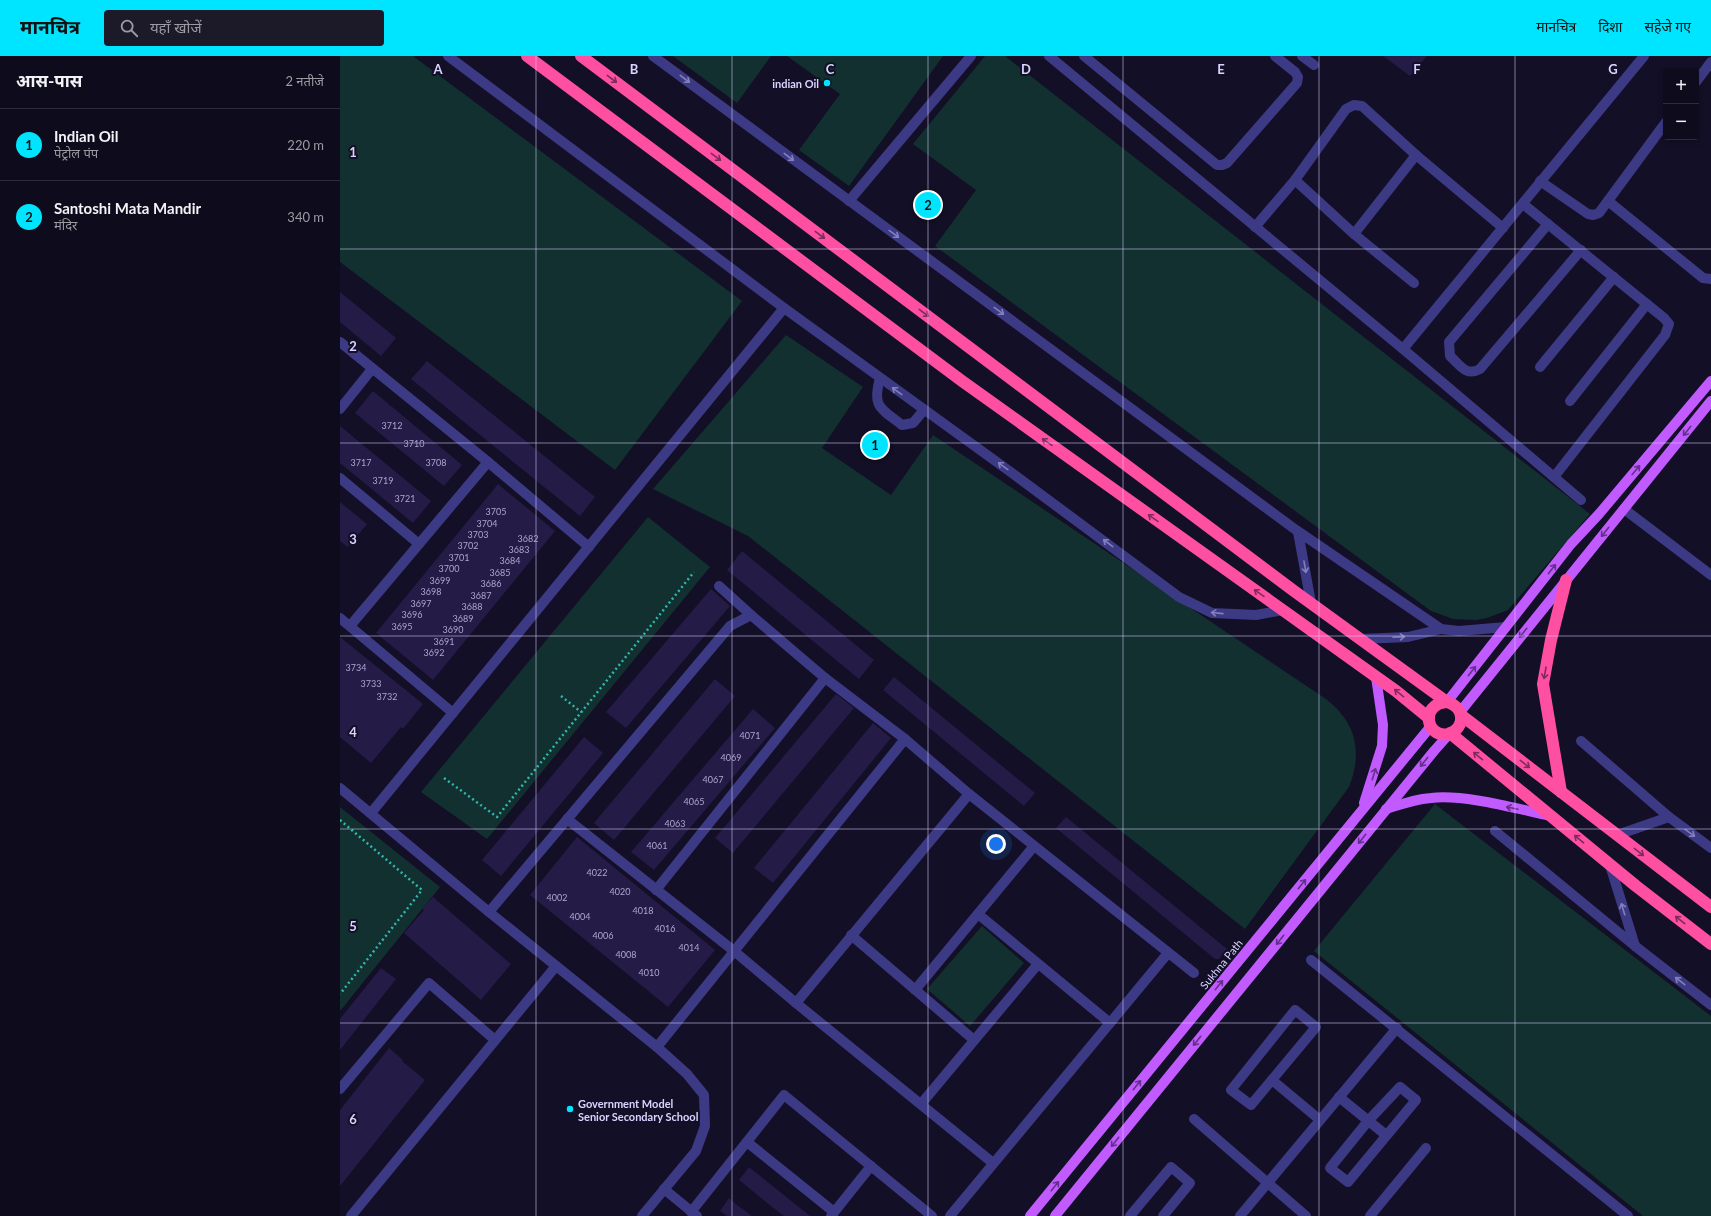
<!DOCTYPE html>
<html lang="hi">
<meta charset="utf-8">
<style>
body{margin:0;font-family:Lato,"Noto Sans Devanagari",sans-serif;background:#1c1929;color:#f1f3f6}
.controls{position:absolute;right:12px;top:12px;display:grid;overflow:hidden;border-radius:4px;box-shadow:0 2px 6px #0003}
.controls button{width:36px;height:36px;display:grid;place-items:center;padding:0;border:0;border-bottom:1px solid #2e2b3b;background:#0e0b1c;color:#f1f3f6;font:20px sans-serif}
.you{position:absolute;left:656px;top:788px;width:14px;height:14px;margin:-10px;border:3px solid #fff;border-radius:50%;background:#1a73e8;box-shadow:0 0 0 6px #1a73e833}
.badge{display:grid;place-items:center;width:26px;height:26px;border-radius:50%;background:#00e5ff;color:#111;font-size:13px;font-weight:700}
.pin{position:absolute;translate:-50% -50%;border:2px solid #fff;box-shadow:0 1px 4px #0006}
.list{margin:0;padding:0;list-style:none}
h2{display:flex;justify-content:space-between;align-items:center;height:52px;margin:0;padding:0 16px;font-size:17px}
h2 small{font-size:13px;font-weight:400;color:#9b9ba3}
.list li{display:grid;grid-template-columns:26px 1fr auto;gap:12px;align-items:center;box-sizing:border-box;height:72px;padding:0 16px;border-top:1px solid #2e2b3b}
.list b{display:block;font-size:15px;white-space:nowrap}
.list p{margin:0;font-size:13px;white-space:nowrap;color:#9b9ba3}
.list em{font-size:13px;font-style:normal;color:#9b9ba3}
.icon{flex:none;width:22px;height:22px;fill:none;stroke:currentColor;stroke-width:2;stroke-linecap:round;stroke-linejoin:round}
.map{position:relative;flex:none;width:1371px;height:1160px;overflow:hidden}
header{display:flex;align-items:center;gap:24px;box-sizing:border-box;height:56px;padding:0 20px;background:#00e5ff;color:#111}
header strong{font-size:19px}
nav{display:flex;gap:22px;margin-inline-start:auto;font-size:14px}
.search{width:280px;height:36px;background:#1c1929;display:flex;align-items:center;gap:10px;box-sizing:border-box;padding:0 14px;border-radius:4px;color:#9b9ba3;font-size:15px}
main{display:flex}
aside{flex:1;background:#0e0b1c}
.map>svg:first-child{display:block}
.green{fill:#12302f}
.building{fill:#241b47}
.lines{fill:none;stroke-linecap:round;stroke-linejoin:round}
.path{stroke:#2fb8b0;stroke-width:2.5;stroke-dasharray:2 3;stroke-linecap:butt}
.minor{stroke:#3d3a85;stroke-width:10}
.major{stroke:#c25bff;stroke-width:10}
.highway{stroke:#ff4fa3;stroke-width:12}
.oneway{stroke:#7d2c5e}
.oneway2{stroke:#837fbc}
.oneway3{stroke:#623188}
.grid{fill:none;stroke:#d9d4ff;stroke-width:1;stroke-opacity:0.55}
.poi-dot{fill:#00e5ff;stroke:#130f26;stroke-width:1.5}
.labels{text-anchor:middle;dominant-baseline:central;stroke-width:4;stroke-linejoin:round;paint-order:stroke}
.number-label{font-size:9px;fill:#aca6d1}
.poi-label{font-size:11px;font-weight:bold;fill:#d9d4ff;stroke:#130f26;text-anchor:end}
.street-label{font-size:11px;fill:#d9d4ff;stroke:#130f26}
.grid-label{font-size:13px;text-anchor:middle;font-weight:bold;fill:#d9d4ff;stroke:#130f26;stroke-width:4;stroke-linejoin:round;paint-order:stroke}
</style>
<header>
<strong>मानचित्र</strong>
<div class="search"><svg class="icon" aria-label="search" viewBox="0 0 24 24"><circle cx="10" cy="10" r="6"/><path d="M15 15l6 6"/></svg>यहाँ खोजें</div>
<nav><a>मानचित्र</a><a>दिशा</a><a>सहेजे गए</a></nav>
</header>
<main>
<aside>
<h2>आस-पास<small>2 नतीजे</small></h2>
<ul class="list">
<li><span class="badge">1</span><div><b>Indian Oil</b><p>पेट्रोल पंप</p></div><em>220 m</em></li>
<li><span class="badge">2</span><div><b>Santoshi Mata Mandir</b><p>मंदिर</p></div><em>340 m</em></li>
</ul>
</aside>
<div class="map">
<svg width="1371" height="1160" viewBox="0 0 1371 1160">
<rect width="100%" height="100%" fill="#130f26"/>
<!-- green -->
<g class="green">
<polygon points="0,0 73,0 402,245 275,414 0,206"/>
<polygon points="333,0 431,0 397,47"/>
<polygon points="447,0 603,0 509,130 459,94 500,38"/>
<polygon points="645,0 665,0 1250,458 1168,554 1147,562 1136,564 1113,563 1091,555 595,190 636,134 573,88"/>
<path d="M446 279 523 331 482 392 551 439 593 379 986 643C1016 666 1023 696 1009 731L905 873 408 480 313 433Z"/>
<polygon points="308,461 370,511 147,783 81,736"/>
<polygon points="1095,748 1371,960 1371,1160 1303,1160 974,895"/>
<polygon points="0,751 100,831 0,955"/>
<polygon points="642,870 684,907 630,970 587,933"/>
</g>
<!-- building -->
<g class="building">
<polygon points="1043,0 1087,0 1070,20"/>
<polygon points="0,236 56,282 41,300 0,266"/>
<polygon points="87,305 255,441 240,460 71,323"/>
<polygon points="33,335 122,409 104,430 15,357"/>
<polygon points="0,370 91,445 73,467 0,407"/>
<polygon points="158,428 215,475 93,624 36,577"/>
<polygon points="0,446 27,468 8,491 0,485"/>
<polygon points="402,495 534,604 519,623 387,514"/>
<polygon points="371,533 390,550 286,672 266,656"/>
<polygon points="0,581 83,648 63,673 61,671 31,707 0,681"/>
<polygon points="554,621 695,737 684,750 543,634"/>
<polygon points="375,623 395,640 274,784 254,767"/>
<polygon points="496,638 514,652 393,797 375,782"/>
<polygon points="413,653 435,672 314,814 291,796"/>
<polygon points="533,667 551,682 433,827 414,812"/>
<polygon points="244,681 263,697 161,820 142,804"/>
<polygon points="726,761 887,893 879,903 875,903 716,772"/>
<polygon points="237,781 375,894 328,951 190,839"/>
<polygon points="93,841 171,908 141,944 64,877 84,854 82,852"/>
<polygon points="41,912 56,923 0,994 0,963"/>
<polygon points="49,992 63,1004 62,1005 85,1024 0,1130 0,1054"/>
<polygon points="409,1111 434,1131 470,1160 444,1160 432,1151 399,1124"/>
<polygon points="389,1142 397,1149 412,1160 387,1160 380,1155"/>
</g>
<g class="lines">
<!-- path -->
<g class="path">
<polyline points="221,640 241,656"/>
<polyline points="104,722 157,761 354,516"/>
<polyline points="0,764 82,834 0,938"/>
</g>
<!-- minor -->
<g class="minor">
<polyline points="108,0 444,252 672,417 839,541 872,557 916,559 943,554"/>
<polyline points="313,0 956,474 1101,573 1119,575 1166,571"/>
<polyline points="709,0 1063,293 1241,444"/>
<polyline points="744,0 877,109 882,109 887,107 957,27 958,21 955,16 935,0"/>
<polyline points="962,0 974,9"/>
<polyline points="1356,26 1371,6"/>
<polyline points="955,124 1014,178 1076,99"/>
<polyline points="1200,125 1248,158 1253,159 1259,157 1326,66"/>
<polyline points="509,145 631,0"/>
<polyline points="1268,145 1363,222 1371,223"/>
<polyline points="1183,148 1324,262 1329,268 1325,279 1214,421"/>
<path d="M1208 168 1109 286 1110 300C1120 309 1126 321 1140 313L1241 194"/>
<polyline points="915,171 955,124 1006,53 1014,49 1022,50 1076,99 1163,172"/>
<polyline points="1014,178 1074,227"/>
<polyline points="0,286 148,406 249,491"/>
<polyline points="1063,293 1304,0"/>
<polyline points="1200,311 1274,221"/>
<path d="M540 322C532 351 540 352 562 369L573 367 584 354"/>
<polyline points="1230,345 1307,248"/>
<polyline points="0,353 32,313"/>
<polyline points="0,422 79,488"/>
<polyline points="1284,453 1371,519"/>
<polyline points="958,476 971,547"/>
<polyline points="379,530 411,559"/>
<polyline points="0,562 113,657"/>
<polyline points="10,570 148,406"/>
<polyline points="1020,583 1068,581 1101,573"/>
<polyline points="1241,685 1329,761 1371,792"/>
<polyline points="0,732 149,856 317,991 347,1018 364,1039 365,1070 356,1095 302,1160"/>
<polyline points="31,757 444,252"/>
<polyline points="227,763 394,895 456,947 653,1107"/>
<polyline points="1155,775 1295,890 1371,949"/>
<polyline points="1277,779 1329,761"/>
<polyline points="1270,809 1295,890"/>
<polyline points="316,834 485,622"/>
<polyline points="149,856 390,570 411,559 485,622 565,683 629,738 854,917"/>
<polyline points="638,858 770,967"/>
<polyline points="511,879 634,984"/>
<polyline points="971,904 1288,1160"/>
<polyline points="575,934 694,790"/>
<polyline points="456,947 629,738"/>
<polygon points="955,954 976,971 911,1049 891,1034"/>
<polyline points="317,991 565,683"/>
<polyline points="932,1024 980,1064"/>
<polygon points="1060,1031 1076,1044 1008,1126 990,1112 1028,1065"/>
<polyline points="0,1033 89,927 155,984"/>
<polyline points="999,1041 1046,1079"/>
<polyline points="581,1048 698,908"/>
<polyline points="854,1063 966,1160"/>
<polyline points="407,1086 494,1156"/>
<polyline points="324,1133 357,1160"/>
<polyline points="351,1156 444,1039 592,1160"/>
<polyline points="11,1160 216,910"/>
<polyline points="491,1160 531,1110"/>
<polyline points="610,1160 828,897"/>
<polyline points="790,1160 831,1111 850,1127 823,1160"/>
<polyline points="900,1160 1057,972"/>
<polyline points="1030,1160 1086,1092"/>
</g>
<!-- major -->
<g class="major">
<polyline points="1107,646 1231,488 1259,458 1371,325"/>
<polyline points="1120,656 1371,345"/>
<polyline points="1024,747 1042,690 1043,669 1036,621"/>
<path d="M1046 753C1061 748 1076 743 1091 742 1125 738 1177 753 1211 760"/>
<polyline points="690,1160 1091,670"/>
<polyline points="715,1160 1094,695 1110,677"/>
</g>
<!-- highway -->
<g class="highway">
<polyline points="187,0 622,325 1056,635 1089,662"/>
<path d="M241 0 954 535 1107 646C1117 649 1124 657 1120 668 1118 673 1114 676 1109 678 1086 683 1079 648 1107 646"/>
<polyline points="1121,659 1371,851"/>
<polyline points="1110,677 1296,830 1371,888"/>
<polyline points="1221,736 1203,628 1211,584 1226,524"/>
</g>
</g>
<!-- one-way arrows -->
<defs><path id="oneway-shaft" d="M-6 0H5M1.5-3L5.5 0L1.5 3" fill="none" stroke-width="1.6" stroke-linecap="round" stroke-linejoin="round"/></defs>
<g class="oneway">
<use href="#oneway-shaft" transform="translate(272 23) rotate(37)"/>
<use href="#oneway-shaft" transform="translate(376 101) rotate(37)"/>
<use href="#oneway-shaft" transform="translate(480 179) rotate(37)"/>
<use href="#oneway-shaft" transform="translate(584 257) rotate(37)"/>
<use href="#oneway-shaft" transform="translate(707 386) rotate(-145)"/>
<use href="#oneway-shaft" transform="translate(813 462) rotate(-145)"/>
<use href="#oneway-shaft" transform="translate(919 537) rotate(-145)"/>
<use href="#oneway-shaft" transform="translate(1205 617) rotate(100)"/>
<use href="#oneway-shaft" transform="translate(1059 637) rotate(-141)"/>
<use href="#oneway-shaft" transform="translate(1138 700) rotate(-141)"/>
<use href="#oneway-shaft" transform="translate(1185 708) rotate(38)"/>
<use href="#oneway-shaft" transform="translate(1239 783) rotate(-140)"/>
<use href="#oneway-shaft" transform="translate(1299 796) rotate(38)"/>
<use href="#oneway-shaft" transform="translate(1340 864) rotate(-142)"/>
</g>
<g class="oneway2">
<use href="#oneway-shaft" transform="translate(345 23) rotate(37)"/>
<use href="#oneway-shaft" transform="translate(449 101) rotate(37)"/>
<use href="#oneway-shaft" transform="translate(554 178) rotate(36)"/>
<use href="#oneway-shaft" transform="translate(659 255) rotate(36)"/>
<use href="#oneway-shaft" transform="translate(557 335) rotate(-144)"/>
<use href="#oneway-shaft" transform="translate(663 410) rotate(-144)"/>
<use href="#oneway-shaft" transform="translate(768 487) rotate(-143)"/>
<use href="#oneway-shaft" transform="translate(965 511) rotate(80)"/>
<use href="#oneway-shaft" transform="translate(877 557) rotate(-174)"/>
<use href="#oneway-shaft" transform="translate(1059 581) rotate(-3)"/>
<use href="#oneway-shaft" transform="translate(1350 777) rotate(36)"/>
<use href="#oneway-shaft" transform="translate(1283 853) rotate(-107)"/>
<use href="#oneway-shaft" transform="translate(1340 925) rotate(-142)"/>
</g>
<g class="oneway3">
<use href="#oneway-shaft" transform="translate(1347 375) rotate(129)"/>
<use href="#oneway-shaft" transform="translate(1296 414) rotate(-50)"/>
<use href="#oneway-shaft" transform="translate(1265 476) rotate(129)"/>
<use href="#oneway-shaft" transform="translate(1212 513) rotate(-52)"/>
<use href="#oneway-shaft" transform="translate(1183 577) rotate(129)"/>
<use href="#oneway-shaft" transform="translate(1132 615) rotate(-52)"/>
<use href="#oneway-shaft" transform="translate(1084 706) rotate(129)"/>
<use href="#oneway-shaft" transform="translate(1034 718) rotate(-73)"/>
<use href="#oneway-shaft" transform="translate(1172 752) rotate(-168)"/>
<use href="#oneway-shaft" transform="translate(1022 783) rotate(129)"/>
<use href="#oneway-shaft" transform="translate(962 828) rotate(-51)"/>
<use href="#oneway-shaft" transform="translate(940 884) rotate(129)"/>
<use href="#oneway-shaft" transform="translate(879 929) rotate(-51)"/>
<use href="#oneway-shaft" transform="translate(857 985) rotate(129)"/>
<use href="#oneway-shaft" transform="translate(797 1029) rotate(-51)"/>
<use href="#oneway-shaft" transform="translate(775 1086) rotate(129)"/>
<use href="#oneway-shaft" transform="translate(715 1130) rotate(-51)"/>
</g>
<!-- grid -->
<path class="grid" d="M196 0V1160M392 0V1160M588 0V1160M783 0V1160M979 0V1160M1175 0V1160M0 193H1371M0 387H1371M0 580H1371M0 773H1371M0 967H1371"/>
<!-- markers -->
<g class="poi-dot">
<circle cx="487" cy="27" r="4"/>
<circle cx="230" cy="1053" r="4"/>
</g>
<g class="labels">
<!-- number labels -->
<g class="number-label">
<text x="52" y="369">3712</text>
<text x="74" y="387">3710</text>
<text x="21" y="406">3717</text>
<text x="96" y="406">3708</text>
<text x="43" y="424">3719</text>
<text x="65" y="442">3721</text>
<text x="156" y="455">3705</text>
<text x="147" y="467">3704</text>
<text x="138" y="478">3703</text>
<text x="188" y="482">3682</text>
<text x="128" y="489">3702</text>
<text x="179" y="493">3683</text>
<text x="119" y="501">3701</text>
<text x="170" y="504">3684</text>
<text x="109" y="512">3700</text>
<text x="160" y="516">3685</text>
<text x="100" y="524">3699</text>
<text x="151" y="527">3686</text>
<text x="91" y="535">3698</text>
<text x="141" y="539">3687</text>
<text x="81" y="547">3697</text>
<text x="132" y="550">3688</text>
<text x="72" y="558">3696</text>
<text x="123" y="562">3689</text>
<text x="62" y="570">3695</text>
<text x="113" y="573">3690</text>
<text x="104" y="585">3691</text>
<text x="94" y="596">3692</text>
<text x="16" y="611">3734</text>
<text x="31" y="627">3733</text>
<text x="47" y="640">3732</text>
<text x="410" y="679">4071</text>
<text x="391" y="701">4069</text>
<text x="373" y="723">4067</text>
<text x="354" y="745">4065</text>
<text x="335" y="767">4063</text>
<text x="317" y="789">4061</text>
<text x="257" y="816">4022</text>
<text x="280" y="835">4020</text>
<text x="217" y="841">4002</text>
<text x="303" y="854">4018</text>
<text x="240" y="860">4004</text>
<text x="325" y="872">4016</text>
<text x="263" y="879">4006</text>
<text x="349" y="891">4014</text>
<text x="286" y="898">4008</text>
<text x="309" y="916">4010</text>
</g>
<!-- poi labels -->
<g class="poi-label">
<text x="479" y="27">indian Oil</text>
<text x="238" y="1047" text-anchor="start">Government Model<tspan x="238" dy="13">Senior Secondary School</tspan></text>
</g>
<!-- street labels -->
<g class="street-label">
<text transform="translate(881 908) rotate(-51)">Sukhna Path</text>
</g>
</g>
<g class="grid-label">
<text x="98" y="18">A</text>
<text x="294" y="18">B</text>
<text x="490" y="18">C</text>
<text x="686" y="18">D</text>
<text x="881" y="18">E</text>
<text x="1077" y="18">F</text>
<text x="1273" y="18">G</text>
<text x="13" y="101">1</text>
<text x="13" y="295">2</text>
<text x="13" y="488">3</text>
<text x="13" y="681">4</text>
<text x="13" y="875">5</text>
<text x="13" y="1068">6</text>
</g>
</svg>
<div class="controls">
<button>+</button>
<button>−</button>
</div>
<div class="you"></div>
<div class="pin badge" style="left:535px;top:389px">1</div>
<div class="pin badge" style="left:588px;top:149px">2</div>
</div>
</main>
